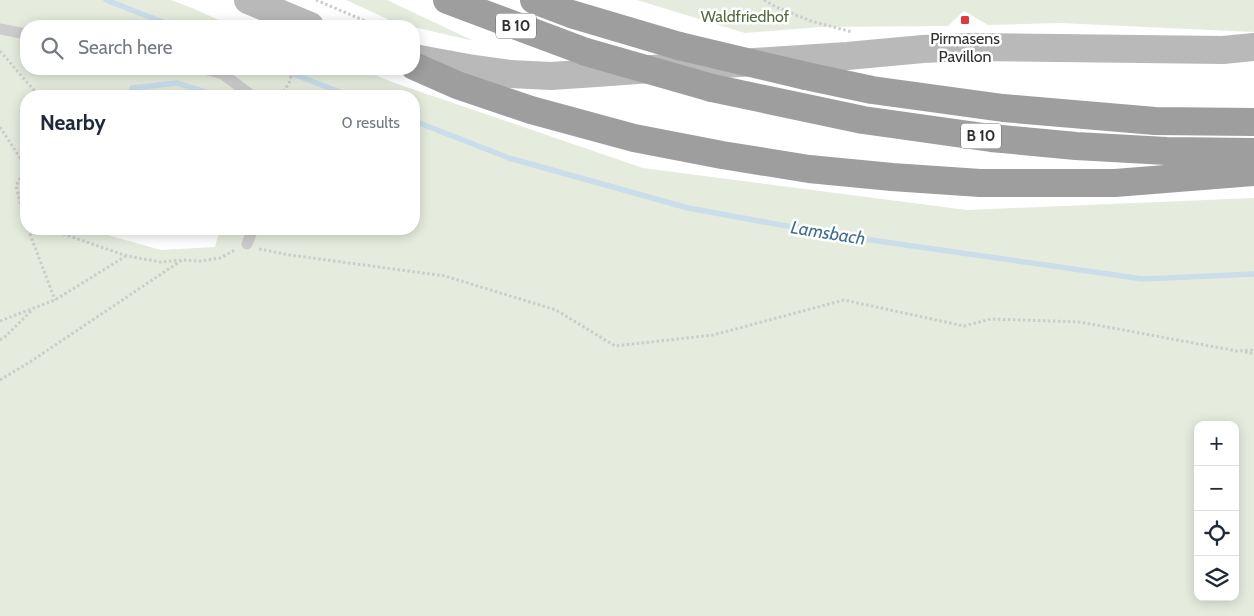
<!DOCTYPE html>
<meta charset="utf-8">
<style>
body{margin:0;font-family:Cabin,sans-serif;background:#f2f2f3;color:#1f2937}
.controls{position:absolute;right:15px;bottom:15px;display:grid;overflow:hidden;border-radius:10px;box-shadow:0 2px 12px #0003}
.controls button{width:45px;height:45px;display:grid;place-items:center;padding:0;border:0;border-bottom:1px solid #e0e1e3;background:#fff;color:#1f2937;font:25px sans-serif}
.list{margin:0;padding:0;list-style:none}
h2{display:flex;justify-content:space-between;align-items:center;height:65px;margin:0;padding:0 20px;font-size:21px}
h2 small{font-size:16px;font-weight:400;color:#747a83}
.icon{flex:none;width:28px;height:28px;fill:none;stroke:currentColor;stroke-width:2;stroke-linecap:round;stroke-linejoin:round}
.map{position:relative;flex:none;width:1254px;height:616px;overflow:hidden}
.search{position:absolute;background:#fff;box-shadow:0 2px 12px #0003;left:20px;top:20px;width:400px;height:55px;display:flex;align-items:center;gap:12px;box-sizing:border-box;padding:0 18px;border-radius:20px;color:#747a83;font-size:19px}
.panel{position:absolute;background:#fff;box-shadow:0 2px 12px #0003;left:20px;top:90px;width:400px;height:145px;border-radius:20px}
.map>svg:first-child{display:block}
.green{fill:#e5ecde;fill-rule:evenodd}
.lines{fill:none;stroke-linecap:round;stroke-linejoin:round}
.stream{stroke:#cbddeb;stroke-width:5.5}
.path{stroke:#ccc;stroke-width:3;stroke-dasharray:2.5 2.5;stroke-linecap:butt}
.service{stroke:#ccc;stroke-width:11}
.secondary{stroke:#b9b9b9;stroke-width:28}
.trunk{stroke:#9e9e9e;stroke-width:28}
.trunk-bridge{stroke:#9e9e9e;stroke-width:28}
.poi-dot{fill:#df383f;stroke:#fff;stroke-width:2}
.labels{text-anchor:middle;dominant-baseline:central;stroke-width:5;stroke-linejoin:round;paint-order:stroke}
.shield{fill:#fff;stroke:#6d6d6d;stroke-width:1}
.shield-label{font-size:15px;font-weight:bold;fill:#2f2f2f}
.park-label{font-size:16px;fill:#516a3e;stroke:#fff}
.poi-label{font-size:16px;fill:#2f2f2f;stroke:#fff}
.water-label{font-size:18px;font-style:italic;fill:#406e8f;stroke:#fff}
</style>
<div class="map">
<svg width="1254" height="616" viewBox="0 0 1254 616">
<rect width="100%" height="100%" fill="#fff"/>
<!-- green -->
<g class="green">
<path d="M0 0H171L192 8 232 26H26V69H361L392 82 643 168 967 210 1254 198V616H0ZM26 96H414V229H220L215 247 161 250 86 229H26ZM1198 425H1235V597H1198Z"/>
<polygon points="346,0 387,0 474,41 414,27 414,26 396,23"/>
<polygon points="637,0 1254,0 1254,32 1059,23 988,25 964,11 948,26 820,27 745,33"/>
</g>
<g class="lines">
<!-- stream -->
<g class="stream">
<polyline points="106,0 173,26"/>
<polyline points="280,69 350,96"/>
<polyline points="132,88 177,83 212,94 216,96"/>
<polyline points="414,121 509,158 688,208 836,235 1143,279 1254,274"/>
</g>
<!-- path -->
<g class="path">
<polyline points="316,0 377,26"/>
<polyline points="764,0 776,7 811,21 852,32"/>
<polyline points="0,51 39,96"/>
<polyline points="281,96 289,83 293,69"/>
<polyline points="0,127 26,167 16,186 24,217 26,218"/>
<polyline points="28,229 55,300"/>
<polyline points="49,229 127,256 161,262 183,260 200,261 220,258 235,250"/>
<polyline points="259,249 290,255 445,276 556,310 615,346 713,335 844,300 964,326 991,319 1080,322 1237,351 1254,350"/>
<polyline points="0,321 55,300 126,256"/>
<polyline points="0,340 6,336 31,311"/>
<polyline points="1245,352 1254,354"/>
<polyline points="0,380 30,362 182,260"/>
</g>
<!-- service -->
<g class="service">
<polyline points="0,29 26,34"/>
<polyline points="204,69 223,74 252,96"/>
<polyline points="247,244 253,229"/>
</g>
<!-- secondary -->
<g class="secondary">
<polyline points="248,0 310,26"/>
<polyline points="414,58 468,68 510,74 551,76 596,73 693,66 847,56 923,49 970,47 1223,50 1254,47"/>
</g>
<!-- trunk -->
<g class="trunk">
<polyline points="447,0 586,52"/>
<polyline points="534,0 571,14 679,46"/>
<polyline points="414,66 457,85 531,110 634,138 722,155 809,169 892,177 980,183 1115,183 1254,172"/>
<polyline points="806,76 872,90 1003,108 1155,121 1254,122"/>
<polyline points="712,88 863,120 991,138 1076,146 1166,151 1254,152"/>
</g>
<!-- trunk-bridge -->
<g class="trunk-bridge">
<polyline points="679,46 806,76"/>
<polyline points="586,52 712,88"/>
</g>
</g>
<!-- markers -->
<rect class="poi-dot" x="960" y="15" width="10" height="10" rx="2.5"/>
<g class="labels">
<!-- shield labels -->
<g class="shield">
<rect x="496" y="13.5" width="40" height="25" rx="4"/>
<rect x="961" y="123.5" width="40" height="25" rx="4"/>
</g>
<g class="shield-label">
<text x="516" y="26">B 10</text>
<text x="981" y="136">B 10</text>
</g>
<!-- park labels -->
<g class="park-label">
<text x="745" y="16">Waldfriedhof</text>
</g>
<!-- poi labels -->
<g class="poi-label">
<text x="965" y="38">Pirmasens<tspan x="965" dy="18">Pavillon</tspan></text>
</g>
<!-- water labels -->
<g class="water-label">
<text transform="translate(828 233) rotate(9)">Lamsbach</text>
</g>
</g>
</svg>
<div class="controls">
<button>+</button>
<button>−</button>
<button><svg class="icon" aria-label="locate" viewBox="0 0 24 24"><circle cx="12" cy="12" r="6"/><path d="M12 2v4M12 18v4M2 12h4M18 12h4"/></svg></button>
<button><svg class="icon" aria-label="layers" viewBox="0 0 24 24"><path d="M12 4l9 5-9 5-9-5zM3 14l9 5 9-5"/></svg></button>
</div>
<div class="search"><svg class="icon" aria-label="search" viewBox="0 0 24 24"><circle cx="10" cy="10" r="6"/><path d="M15 15l6 6"/></svg>Search here</div>
<section class="panel">
<h2>Nearby<small>0 results</small></h2>
<ul class="list">
</ul>
</section>
</div>
